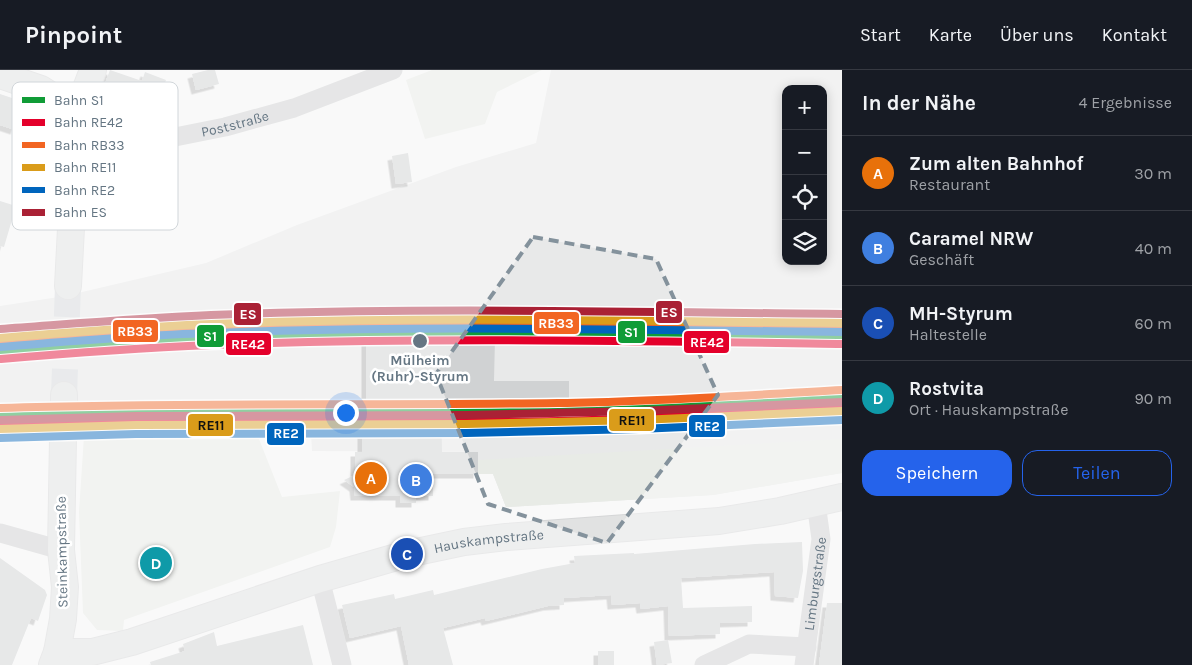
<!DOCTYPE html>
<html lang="de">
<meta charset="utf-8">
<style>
body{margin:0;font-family:Karla,sans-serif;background:#20242c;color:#f1f3f6}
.controls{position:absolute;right:15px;top:15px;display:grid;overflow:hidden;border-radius:10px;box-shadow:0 2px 12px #0003}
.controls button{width:45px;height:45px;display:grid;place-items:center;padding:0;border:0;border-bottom:1px solid #363941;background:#171b24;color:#f1f3f6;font:25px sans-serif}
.you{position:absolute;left:345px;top:342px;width:18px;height:18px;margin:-12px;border:4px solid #fff;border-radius:50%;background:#1a73e8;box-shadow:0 0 0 8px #1a73e833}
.badge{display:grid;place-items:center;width:32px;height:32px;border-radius:50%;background:#2563eb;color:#fff;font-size:16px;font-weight:700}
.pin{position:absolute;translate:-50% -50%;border:2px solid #fff;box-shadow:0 1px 5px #0006}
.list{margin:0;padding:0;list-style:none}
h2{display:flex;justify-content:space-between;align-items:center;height:65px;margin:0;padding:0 20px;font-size:21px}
h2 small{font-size:16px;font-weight:400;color:#9ea1a6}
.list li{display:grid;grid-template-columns:32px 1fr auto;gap:15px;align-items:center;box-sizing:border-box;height:75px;padding:0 20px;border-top:1px solid #363941}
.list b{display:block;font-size:19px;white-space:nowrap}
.list p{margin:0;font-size:16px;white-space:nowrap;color:#9ea1a6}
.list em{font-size:16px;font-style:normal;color:#9ea1a6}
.actions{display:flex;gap:10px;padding:15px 20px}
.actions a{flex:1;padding:11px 0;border:1px solid #2563eb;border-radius:15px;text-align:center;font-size:18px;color:#2563eb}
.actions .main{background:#2563eb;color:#fff}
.icon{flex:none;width:28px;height:28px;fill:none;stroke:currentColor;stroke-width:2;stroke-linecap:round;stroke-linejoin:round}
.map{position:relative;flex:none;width:842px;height:595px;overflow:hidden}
header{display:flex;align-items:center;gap:30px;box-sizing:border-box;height:70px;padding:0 25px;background:#171b24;border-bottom:1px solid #363941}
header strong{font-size:24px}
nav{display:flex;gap:28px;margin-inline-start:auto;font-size:18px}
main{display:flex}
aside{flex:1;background:#171b24}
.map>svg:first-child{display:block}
.built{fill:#e8e9e9;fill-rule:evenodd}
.green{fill:#e8ebe6}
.building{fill:#d0d2d3;filter:url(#shadow)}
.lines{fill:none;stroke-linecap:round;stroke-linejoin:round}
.secondary-tunnel{stroke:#d4d8dc;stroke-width:26;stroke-dasharray:26 13;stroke-linecap:butt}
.secondary-casing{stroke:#d5d6d7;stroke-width:28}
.street{stroke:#cecfd0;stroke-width:19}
.secondary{stroke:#e1e2e2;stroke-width:26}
.rail-1-casing{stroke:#fff;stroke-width:11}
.rail-2-casing{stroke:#fff;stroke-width:11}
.rail-3-casing{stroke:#fff;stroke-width:11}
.rail-4-casing{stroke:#fff;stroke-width:11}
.rail-5-casing{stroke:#fff;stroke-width:11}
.rail-6-casing{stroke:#fff;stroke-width:11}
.rail-1{stroke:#109c37;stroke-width:8}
.rail-2{stroke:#e4002b;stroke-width:8}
.rail-3{stroke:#f26522;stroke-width:8}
.rail-4{stroke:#da9c1a;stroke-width:8}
.rail-5{stroke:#0065bd;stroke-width:8}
.rail-6{stroke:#aa2135;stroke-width:8}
.marked{fill:none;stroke:#84929c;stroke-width:4;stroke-dasharray:10 6;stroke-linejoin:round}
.stop-dot{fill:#657683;stroke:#fff;stroke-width:2}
.labels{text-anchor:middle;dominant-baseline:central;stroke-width:5;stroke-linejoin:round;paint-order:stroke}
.street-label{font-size:14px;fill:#657683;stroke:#fff}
.stop-label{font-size:14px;font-weight:bold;fill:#657683;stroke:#fff}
.key{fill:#fff;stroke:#d1d6da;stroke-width:1}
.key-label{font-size:14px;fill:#657683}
.line-badge{stroke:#fff;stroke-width:2}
.badge-label{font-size:14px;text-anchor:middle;font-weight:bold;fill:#fff}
.pale-badge-label{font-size:14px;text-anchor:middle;font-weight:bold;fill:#111}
</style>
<header>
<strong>Pinpoint</strong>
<nav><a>Start</a><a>Karte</a><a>Über uns</a><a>Kontakt</a></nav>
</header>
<main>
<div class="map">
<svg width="842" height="595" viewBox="0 0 842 595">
<defs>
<filter id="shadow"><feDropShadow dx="-4.5" dy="4.5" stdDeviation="0" flood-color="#0004"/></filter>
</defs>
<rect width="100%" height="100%" fill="#f9f9f9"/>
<!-- built -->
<path class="built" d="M551 0H842V403L713 425 506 437 493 404H478V382L312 381 311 363 45 367 0 371V236L65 226 206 193 297 155 456 97 536 73ZM786 19H823V191H786Z"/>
<!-- green -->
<g class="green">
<polygon points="432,0 542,0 497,22 485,54 425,69 406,10"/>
<polygon points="257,364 282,427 340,421 336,457 330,477 124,550 123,561 97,560 83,543 79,442 84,366"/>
<polygon points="842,369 842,403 713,425 506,437 493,404 478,404 478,390"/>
</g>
<!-- building -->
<g class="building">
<polygon points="110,0 142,11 145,2 166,10 157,34 136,26 129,44 98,32"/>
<polygon points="208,0 215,0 219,14 196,20 192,4"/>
<polygon points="0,24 24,32 15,60 0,55"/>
<polygon points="408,83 412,112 396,114 392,86"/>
<polygon points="0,131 16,136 4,177 0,176"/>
<polygon points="366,268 495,268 494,311 569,311 569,336 441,336 442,382 478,382 478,404 433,404 433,426 416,426 416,433 400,433 400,426 355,426 354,417 344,410 355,405 355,382 362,382 362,358 366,358"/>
<polygon points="802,472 803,501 798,528 775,526 774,502 681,508 683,538 752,536 752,552 720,553 720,564 669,566 668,536 641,539 640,533 612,535 611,525 564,528 564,535 548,536 486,551 485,548 443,558 453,595 409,595 401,556 350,568 342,535 394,524 395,529 433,520 434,525 542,499 575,493 574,486 634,483 634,484 755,474"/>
<polygon points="0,488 45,520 47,525 38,551 31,548 12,595 0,595"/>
<polygon points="827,533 842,533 842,595 819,595"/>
<polygon points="303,555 313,595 151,595 150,592 185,581 183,574 214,562 217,576"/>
<polygon points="668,570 672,593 657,595 654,572"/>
<rect x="598" y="581" width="16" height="14"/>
</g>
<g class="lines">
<!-- secondary-tunnel -->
<polyline class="secondary-tunnel" points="64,325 68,216"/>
<!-- secondary casing -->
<g class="secondary-casing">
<g id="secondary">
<polyline points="0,5 41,19 77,42"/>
<polyline points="68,216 77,42 93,0"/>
<polyline points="64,335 64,325"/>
<path id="s3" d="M57 582H92L132 572 320 509 407 484 464 472 506 467 719 451 780 441 842 427"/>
<polyline points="52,595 57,582 63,549 65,517 61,480 63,368"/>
</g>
</g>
<!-- street -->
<g class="street">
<path id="s1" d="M77 42 101 57 122 65 155 71 225 57 294 38 393 0"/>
<polyline points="0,463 61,480"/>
<polyline points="320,509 342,595"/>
<polyline points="704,595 749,574 807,577"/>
<path id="s2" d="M804 595 821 469 816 433"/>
</g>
<!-- secondary -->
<use href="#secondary" class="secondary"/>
<!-- rail-1 casing -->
<g class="rail-1-casing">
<g id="rail-1">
<path d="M0 280C70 274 141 269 211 266 421 258 632 262 842 265"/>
<path d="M0 347C186 341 372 345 559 342 653 340 748 334 842 329"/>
</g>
</g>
<!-- rail-2 casing -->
<g class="rail-2-casing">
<g id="rail-2">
<path d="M1 289C71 283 141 278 212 275 422 267 632 271 842 274"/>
<path d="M0 356C186 350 373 354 559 351 653 349 748 342 842 338"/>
</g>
</g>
<!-- rail-3 casing -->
<g class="rail-3-casing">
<g id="rail-3">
<path d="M0 271C70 266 141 260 211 257 421 250 632 254 842 256"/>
<path d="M0 338C186 332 372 336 558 333 653 332 747 325 842 320"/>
</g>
</g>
<!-- rail-4 casing -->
<g class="rail-4-casing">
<g id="rail-4">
<path d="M0 268C70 262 141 257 211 254 421 246 632 251 842 253"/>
<polyline points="0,359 136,355 466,354 639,350 842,341"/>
</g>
</g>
<!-- rail-5 casing -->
<g class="rail-5-casing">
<g id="rail-5">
<path d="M1 277C71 271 141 265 212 263 422 255 632 260 842 262"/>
<polyline points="0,368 136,364 466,363 639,359 842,350"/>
</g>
</g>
<!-- rail-6 casing -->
<g class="rail-6-casing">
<g id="rail-6">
<path d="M0 259C70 254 141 248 211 245 421 237 632 242 842 244"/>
<polyline points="0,350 136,346 466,345 639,341 842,332"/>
</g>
</g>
<!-- rail-1 -->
<use href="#rail-1" class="rail-1"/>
<!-- rail-2 -->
<use href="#rail-2" class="rail-2"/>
<!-- rail-3 -->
<use href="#rail-3" class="rail-3"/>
<!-- rail-4 -->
<use href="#rail-4" class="rail-4"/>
<!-- rail-5 -->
<use href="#rail-5" class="rail-5"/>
<!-- rail-6 -->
<use href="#rail-6" class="rail-6"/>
</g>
<!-- marked area -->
<path d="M0 0H842V595H0ZM533 167 656 189 718 325 607 473 488 434 436 304Z" fill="#f9f9f9" fill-opacity=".55" fill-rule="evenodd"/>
<path class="marked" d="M533 167 656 189 718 325 607 473 488 434 436 304Z"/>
<!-- markers -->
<circle class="stop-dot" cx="420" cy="271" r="8"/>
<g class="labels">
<!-- street labels -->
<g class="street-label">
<text stroke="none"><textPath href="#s1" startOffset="166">Poststraße</textPath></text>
<text stroke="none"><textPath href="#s3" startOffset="448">Hauskampstraße</textPath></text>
<text transform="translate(62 482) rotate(-91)">Steinkampstraße</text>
<text stroke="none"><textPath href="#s2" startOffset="82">Limburgstraße</textPath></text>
</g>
<!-- stop labels -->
<g class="stop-label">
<text x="420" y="290">Mülheim<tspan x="420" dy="16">(Ruhr)-Styrum</tspan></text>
</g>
</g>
<!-- legend -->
<rect x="12" y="12" width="166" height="148" rx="8" class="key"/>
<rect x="22" y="27" width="23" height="6" fill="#109c37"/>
<rect x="22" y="49" width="23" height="7" fill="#e4002b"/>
<rect x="22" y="72" width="23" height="6" fill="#f26522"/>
<rect x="22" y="94" width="23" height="7" fill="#da9c1a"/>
<rect x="22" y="117" width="23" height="6" fill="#0065bd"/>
<rect x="22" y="139" width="23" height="7" fill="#aa2135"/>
<g class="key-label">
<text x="54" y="35">Bahn S1</text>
<text x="54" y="57">Bahn RE42</text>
<text x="54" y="80">Bahn RB33</text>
<text x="54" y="102">Bahn RE11</text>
<text x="54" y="125">Bahn RE2</text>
<text x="54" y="147">Bahn ES</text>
</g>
<g class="line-badge">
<rect x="655" y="230" width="28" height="24" rx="5" fill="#aa2135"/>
<rect x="233" y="232" width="29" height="24" rx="5" fill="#aa2135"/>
<rect x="533" y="241" width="47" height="24" rx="5" fill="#f26522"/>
<rect x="112" y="249" width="47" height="24" rx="5" fill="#f26522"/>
<rect x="617" y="250" width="29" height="24" rx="5" fill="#109c37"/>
<rect x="196" y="254" width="29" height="24" rx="5" fill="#109c37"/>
<rect x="683" y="260" width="47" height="24" rx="5" fill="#e4002b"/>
<rect x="225" y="262" width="47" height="24" rx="5" fill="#e4002b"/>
<rect x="608" y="338" width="47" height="24" rx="5" fill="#da9c1a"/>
<rect x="187" y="343" width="47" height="24" rx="5" fill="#da9c1a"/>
<rect x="688" y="344" width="38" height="24" rx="5" fill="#0065bd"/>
<rect x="266" y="352" width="39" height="24" rx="5" fill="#0065bd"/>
</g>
<g class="badge-label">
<text x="669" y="247">ES</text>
<text x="248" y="249">ES</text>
<text x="556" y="258">RB33</text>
<text x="135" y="266">RB33</text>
<text x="631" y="267">S1</text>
<text x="210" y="271">S1</text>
<text x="707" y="277">RE42</text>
<text x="248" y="279">RE42</text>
<text x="707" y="361">RE2</text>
<text x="286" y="368">RE2</text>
</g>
<g class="pale-badge-label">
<text x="632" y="355">RE11</text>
<text x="211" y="360">RE11</text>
</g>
</svg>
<div class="controls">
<button>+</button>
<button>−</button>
<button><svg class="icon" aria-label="locate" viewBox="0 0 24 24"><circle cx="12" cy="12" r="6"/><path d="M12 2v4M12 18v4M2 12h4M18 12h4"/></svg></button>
<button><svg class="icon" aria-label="layers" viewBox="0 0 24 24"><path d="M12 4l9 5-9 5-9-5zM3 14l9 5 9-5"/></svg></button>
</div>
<div class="you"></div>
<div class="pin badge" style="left:371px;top:408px;background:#e8710a">A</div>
<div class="pin badge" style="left:416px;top:410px;background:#3f7fe0">B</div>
<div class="pin badge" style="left:407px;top:484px;background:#1a4fb4">C</div>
<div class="pin badge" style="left:156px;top:493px;background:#0f9aa8">D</div>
</div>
<aside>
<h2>In der Nähe<small>4 Ergebnisse</small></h2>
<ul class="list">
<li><span class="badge" style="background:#e8710a">A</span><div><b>Zum alten Bahnhof</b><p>Restaurant</p></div><em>30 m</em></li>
<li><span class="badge" style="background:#3f7fe0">B</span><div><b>Caramel NRW</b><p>Geschäft</p></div><em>40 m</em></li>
<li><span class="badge" style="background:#1a4fb4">C</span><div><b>MH-Styrum</b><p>Haltestelle</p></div><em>60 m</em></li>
<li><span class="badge" style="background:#0f9aa8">D</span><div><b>Rostvita</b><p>Ort · Hauskampstraße</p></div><em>90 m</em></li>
</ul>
<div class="actions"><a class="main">Speichern</a><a>Teilen</a></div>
</aside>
</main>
